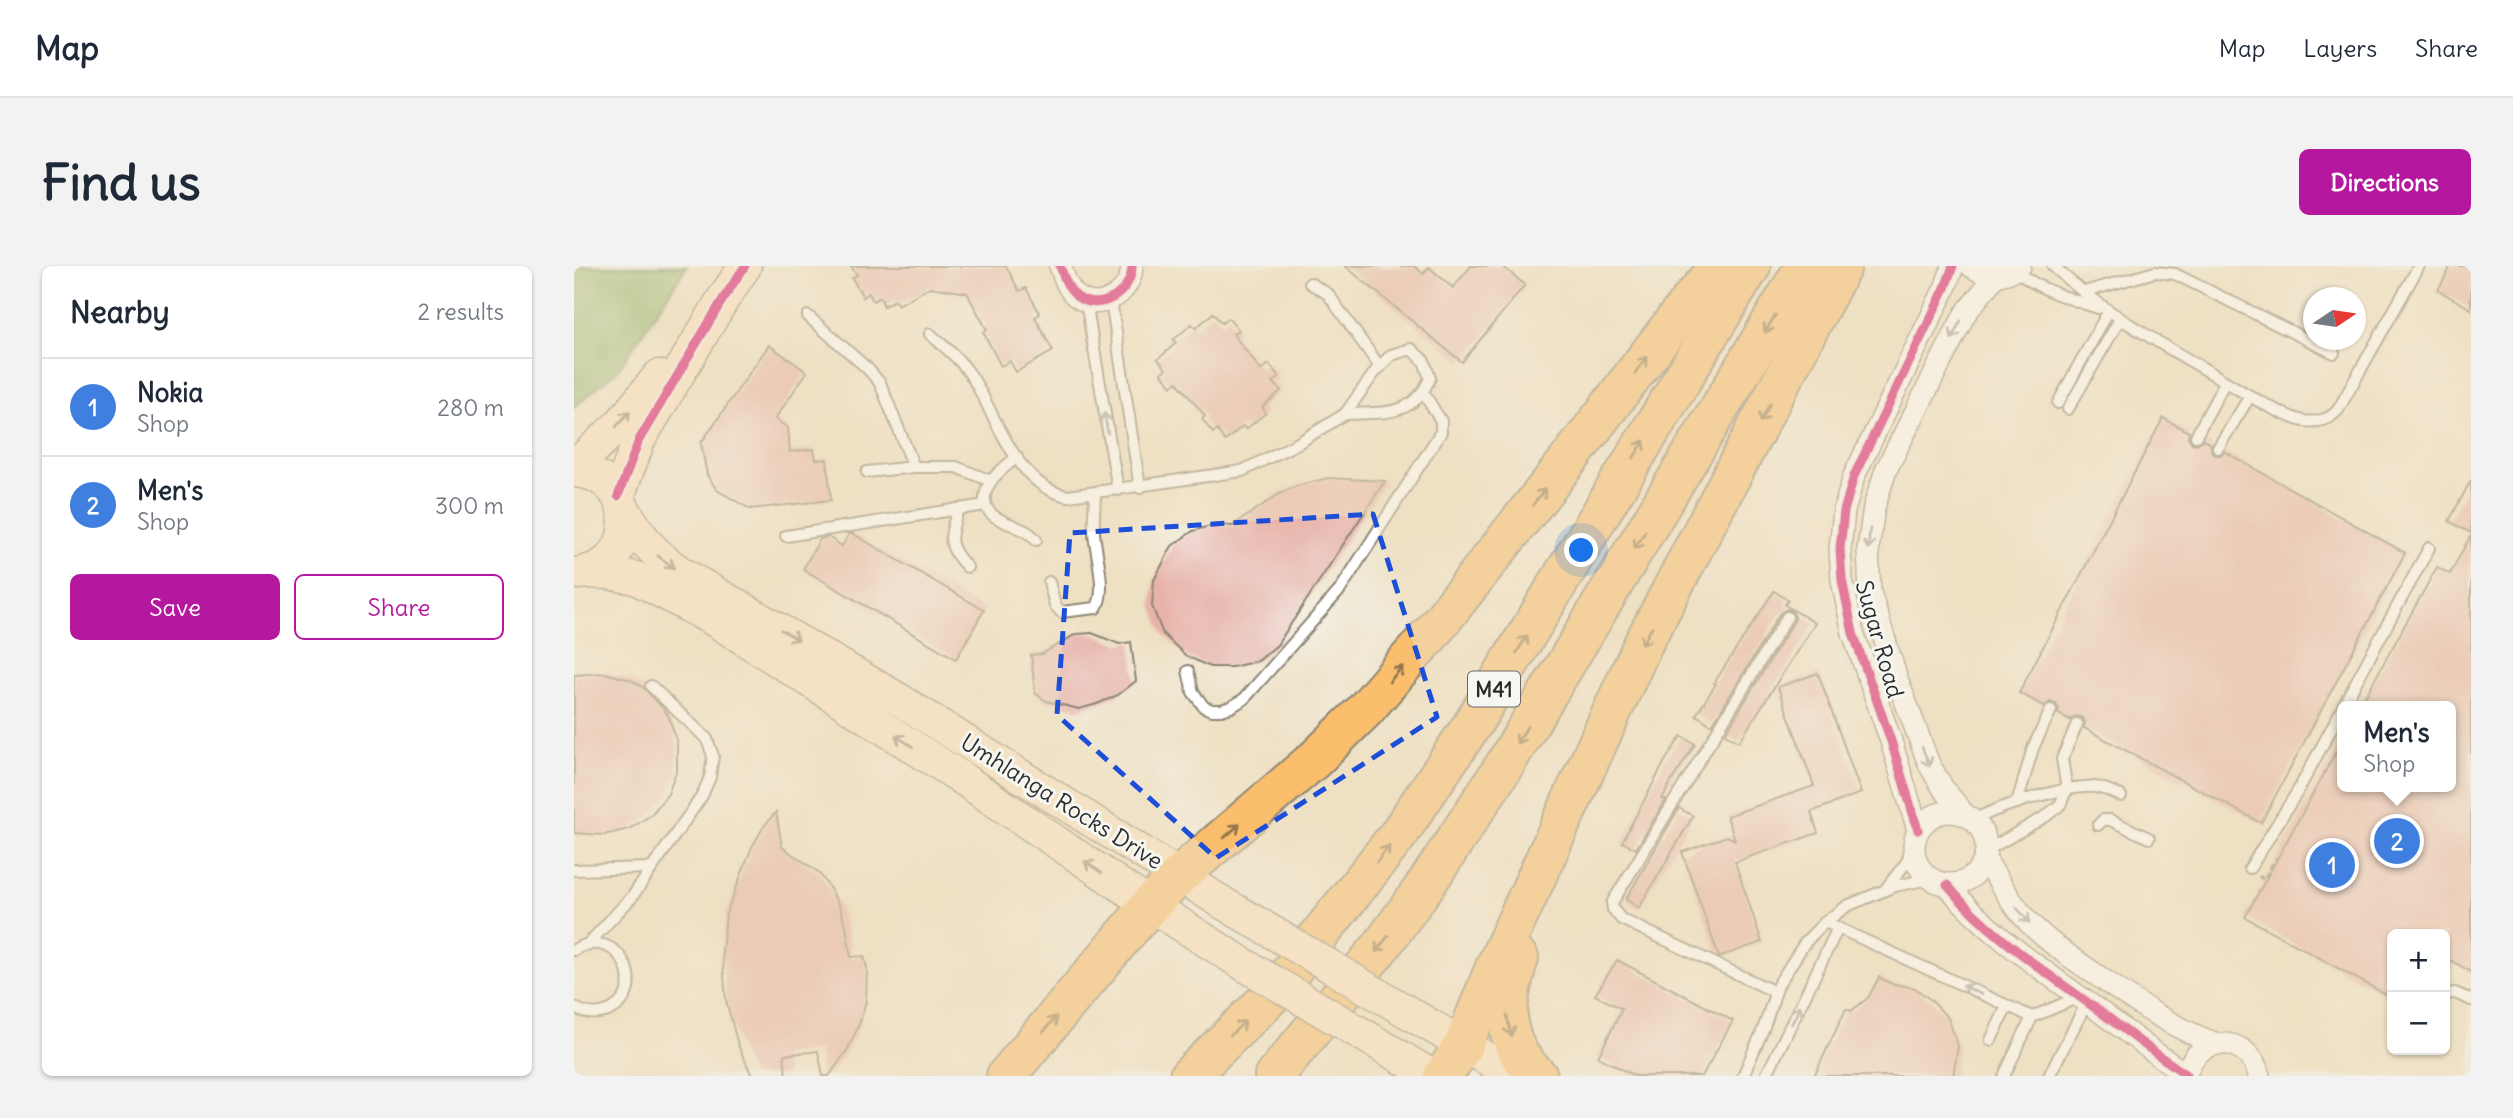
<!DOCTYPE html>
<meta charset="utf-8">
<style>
body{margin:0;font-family:Delius,sans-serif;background:#f2f2f3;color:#1f2937}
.controls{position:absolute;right:21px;bottom:21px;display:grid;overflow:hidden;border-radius:10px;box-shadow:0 2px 5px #0004}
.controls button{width:63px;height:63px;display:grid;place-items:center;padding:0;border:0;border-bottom:2px solid #e0e1e3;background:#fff;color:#1f2937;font:35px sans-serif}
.compass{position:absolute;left:1729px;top:21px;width:63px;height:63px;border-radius:50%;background:#fff;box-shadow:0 2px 5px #0004;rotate:77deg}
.you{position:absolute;left:1008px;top:285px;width:24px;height:24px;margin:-18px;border:5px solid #fff;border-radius:50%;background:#1a73e8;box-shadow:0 0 0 10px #1a73e833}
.badge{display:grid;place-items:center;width:46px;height:46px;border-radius:50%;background:#b5179e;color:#fff;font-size:23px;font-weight:700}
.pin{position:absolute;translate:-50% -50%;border:4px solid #fff;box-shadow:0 2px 7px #0006}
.popup{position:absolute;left:1763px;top:435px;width:119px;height:91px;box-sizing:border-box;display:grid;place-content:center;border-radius:10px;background:#fff;filter:drop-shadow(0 2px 5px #0005);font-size:23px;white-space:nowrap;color:#747a83}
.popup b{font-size:26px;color:#1f2937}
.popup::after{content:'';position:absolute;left:50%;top:100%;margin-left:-14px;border:14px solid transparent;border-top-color:#fff}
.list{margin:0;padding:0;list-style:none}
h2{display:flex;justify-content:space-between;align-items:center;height:91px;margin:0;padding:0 28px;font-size:30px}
h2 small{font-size:23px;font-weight:400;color:#747a83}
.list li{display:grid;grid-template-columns:46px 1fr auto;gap:21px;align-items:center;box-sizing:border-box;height:98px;padding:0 28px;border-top:2px solid #e0e1e3}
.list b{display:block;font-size:26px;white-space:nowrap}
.list p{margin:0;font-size:23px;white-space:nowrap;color:#747a83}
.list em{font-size:23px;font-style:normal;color:#747a83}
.actions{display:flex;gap:14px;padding:21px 28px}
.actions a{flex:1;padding:16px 0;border:2px solid #b5179e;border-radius:10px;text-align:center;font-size:24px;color:#b5179e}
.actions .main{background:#b5179e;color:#fff}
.map{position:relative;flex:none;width:1897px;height:810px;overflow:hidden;border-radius:10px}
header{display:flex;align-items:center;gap:42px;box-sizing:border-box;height:98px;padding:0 35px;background:#fff;border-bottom:2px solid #e0e1e3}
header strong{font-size:33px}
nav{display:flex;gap:38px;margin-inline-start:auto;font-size:24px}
.intro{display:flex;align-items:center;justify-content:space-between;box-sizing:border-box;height:168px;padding:0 42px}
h1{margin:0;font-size:49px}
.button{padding:18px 32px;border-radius:10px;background:#b5179e;color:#fff;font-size:24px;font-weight:700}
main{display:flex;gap:42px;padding:0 42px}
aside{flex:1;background:#fff;border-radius:10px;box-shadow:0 2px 5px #0004}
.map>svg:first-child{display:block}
.forest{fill:#8bb369;stroke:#5b6f4a;stroke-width:2}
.building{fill:#e7b2a8}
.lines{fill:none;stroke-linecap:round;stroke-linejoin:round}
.lane-casing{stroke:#8c8676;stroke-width:14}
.street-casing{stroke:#8c8676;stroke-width:24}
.secondary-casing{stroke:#8c8676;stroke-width:35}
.highway-casing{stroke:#8c8676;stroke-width:42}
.path{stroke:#8c8676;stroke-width:3.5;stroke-dasharray:5 5;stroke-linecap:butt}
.lane{stroke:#fff;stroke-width:10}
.street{stroke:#fff;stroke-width:21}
.secondary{stroke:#fde5c5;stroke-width:32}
.highway{stroke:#fabe6d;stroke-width:38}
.secondary-bridge-casing{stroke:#8c8676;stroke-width:35;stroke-linecap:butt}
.secondary-bridge{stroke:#fde5c5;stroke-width:32}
.cycleway-casing{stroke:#f6f6f2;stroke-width:13}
.cycleway{stroke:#d6006c;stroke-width:9}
.oneway{stroke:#92744c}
.oneway2{stroke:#a0a0a0}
.oneway3{stroke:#948878}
.marked{fill:none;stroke:#1d4ed8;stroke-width:5;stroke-dasharray:14 9;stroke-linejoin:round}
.labels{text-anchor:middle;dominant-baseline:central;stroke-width:6;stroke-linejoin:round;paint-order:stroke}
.shield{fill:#f6f6f2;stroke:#686867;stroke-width:2}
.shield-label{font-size:21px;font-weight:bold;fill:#2b2b2b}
.street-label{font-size:23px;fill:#2b2b2b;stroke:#f6f6f2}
</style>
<header>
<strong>Map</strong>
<nav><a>Map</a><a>Layers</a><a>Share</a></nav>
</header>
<div class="intro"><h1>Find us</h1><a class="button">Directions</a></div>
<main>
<aside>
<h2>Nearby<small>2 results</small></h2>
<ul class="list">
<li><span class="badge" style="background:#3f7fe0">1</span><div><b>Nokia</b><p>Shop</p></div><em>280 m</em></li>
<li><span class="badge" style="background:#3f7fe0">2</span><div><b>Men's</b><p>Shop</p></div><em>300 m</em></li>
</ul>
<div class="actions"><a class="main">Save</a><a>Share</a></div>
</aside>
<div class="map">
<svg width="1897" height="810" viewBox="0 0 1897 810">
<rect width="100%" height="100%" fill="#f6f6f2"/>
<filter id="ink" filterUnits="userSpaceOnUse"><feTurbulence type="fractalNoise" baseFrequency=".0143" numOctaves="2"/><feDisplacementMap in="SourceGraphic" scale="14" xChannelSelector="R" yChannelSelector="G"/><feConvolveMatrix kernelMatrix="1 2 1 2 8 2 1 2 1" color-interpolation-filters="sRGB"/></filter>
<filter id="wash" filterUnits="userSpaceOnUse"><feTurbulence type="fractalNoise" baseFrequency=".00686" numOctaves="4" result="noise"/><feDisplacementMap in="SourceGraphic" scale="28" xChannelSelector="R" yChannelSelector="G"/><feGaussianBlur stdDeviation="1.57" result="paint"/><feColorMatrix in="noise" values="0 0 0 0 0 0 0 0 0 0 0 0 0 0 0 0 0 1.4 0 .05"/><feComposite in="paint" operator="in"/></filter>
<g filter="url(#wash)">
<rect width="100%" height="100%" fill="#eee0c2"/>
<!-- forest -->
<polygon class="forest" points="0,0 113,0 44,104 0,141"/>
<g id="blocks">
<!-- building -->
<g class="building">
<polygon points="277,0 432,0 445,25 452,22 466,48 461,51 479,85 442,106 436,95 427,100 409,66 413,64 393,27 356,21 324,39 321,34 310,40 306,31 299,35 295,27 289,31 278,12 283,9"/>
<polygon points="771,0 840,0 849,8 855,1 879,22 897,0 928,0 951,19 888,96"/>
<polygon points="1877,0 1897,0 1897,43 1864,24"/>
<polygon points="639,47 648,57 654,52 665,64 659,68 687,104 695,98 705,111 699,116 707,125 688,141 692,147 672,163 669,160 651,175 643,164 639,167 628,153 631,150 603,116 598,120 587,107 592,103 584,93 602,77 599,74 618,58 622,62"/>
<polygon points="195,79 233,106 201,153 214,162 216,186 240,183 242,194 253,193 257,234 176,243 143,224 133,209 127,177"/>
<polygon points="1589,152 1615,166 1614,171 1618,177 1623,178 1629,174 1637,178 1637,185 1641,189 1647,189 1651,186 1831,287 1687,557 1510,462 1511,456 1507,451 1501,450 1496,454 1484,448 1485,443 1481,437 1476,436 1470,440 1445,427"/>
<polygon points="754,212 811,215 703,379 684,395 658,401 636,401 612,390 589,368 578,340 580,314 598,280 619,265 642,258 658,260 705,228 722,220"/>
<polygon points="1897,214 1897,267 1875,255"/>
<polygon points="275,268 279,268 410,344 382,393 229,303 246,273 254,271 268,280"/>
<polygon points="1897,269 1897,706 1871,691 1871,668 1818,668 1818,732 1671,651 1769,473 1769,521 1877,521 1877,440 1786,440 1863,301 1876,308"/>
<polygon points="1200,325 1214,334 1211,339 1241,357 1165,476 1151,468 1220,355 1221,351 1218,345 1213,343 1206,347 1138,459 1122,449 1142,418 1140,417"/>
<polygon points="518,367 545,378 557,376 562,415 544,429 523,438 505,443 472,435 461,427 457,389 468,388 502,368"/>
<polygon points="31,407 57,414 70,422 89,442 95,451 103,477 103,503 94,528 77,549 55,563 30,569 0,567 0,409"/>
<polygon points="1244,407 1287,527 1237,546 1244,567 1161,596 1188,676 1145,691 1108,586 1153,570 1161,574 1153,550 1240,520 1204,421"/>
<polygon points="1107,470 1121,478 1097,516 1088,533 1092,534 1062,583 1048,576 1091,495"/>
<polygon points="1105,542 1119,550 1065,642 1052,633"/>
<polygon points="202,546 208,581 244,606 254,619 265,639 272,660 277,691 290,690 293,702 292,735 285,759 274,783 255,810 249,810 244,785 210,789 212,810 178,810 164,779 152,734 148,685 152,648 178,581 190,560"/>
<polygon points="1043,694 1159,755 1128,810 1061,810 1024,791 1048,743 1021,729"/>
<polygon points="1305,711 1316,717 1341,722 1358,735 1374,752 1384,780 1379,810 1240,810 1272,743 1277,745 1294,732"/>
</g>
</g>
</g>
<g filter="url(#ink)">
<use href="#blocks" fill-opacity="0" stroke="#8c8676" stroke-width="2"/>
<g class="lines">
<!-- lane casing -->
<g class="lane-casing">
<g id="lane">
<path d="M1479 0C1528 46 1586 77 1644 111 1664 123 1708 151 1730 155 1743 157 1755 154 1764 144L1845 0"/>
<path d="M1441 4C1465 24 1494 32 1524 42"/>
<polyline points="736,17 754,28 806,101"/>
<polyline points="1510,26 1581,6 1601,8 1760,87"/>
<polyline points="537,34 566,222"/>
<polyline points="512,36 544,224"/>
<polyline points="234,50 294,103 306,117 340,201"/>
<path d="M356 68C371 81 387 94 398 111 422 149 443 222 494 230L668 205 724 177 771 148 801 106 817 89 837 83 850 95 856 112C839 152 809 146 771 148"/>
<polyline points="1484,137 1534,46"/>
<polyline points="1494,143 1546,53"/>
<polyline points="1622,170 1651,116"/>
<polyline points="1644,182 1676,130"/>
<path d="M443 191C430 202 409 216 411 235 413 258 450 257 462 274"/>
<polyline points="293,206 340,201 382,201 417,215"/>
<path d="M384 243C376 270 371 279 393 301"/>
<polyline points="212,270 411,239"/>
<path d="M475 316 481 339 487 346 522 342C534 325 521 286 520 266 519 253 521 239 521 227"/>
<polyline points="614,405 619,426 630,441 638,444 647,444 657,441 670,433 766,324 867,166 867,155 849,126"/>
<polyline points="1769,440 1855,282"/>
<polyline points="1443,537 1459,482 1477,444"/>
<path d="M1400 554C1424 541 1494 518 1521 521 1530 522 1539 526 1547 530"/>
<polyline points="1524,559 1529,554 1536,554 1575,572"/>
<polyline points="1412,585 1472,550 1486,539 1493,523 1488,493 1503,458"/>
<polyline points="1676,602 1725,523 1769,441"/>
<polyline points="0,604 77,602"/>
<polyline points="1313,621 1332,597 1340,579"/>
<polyline points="1251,656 1458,751 1505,731"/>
<polyline points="14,678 58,631 128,530 136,511 139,490 133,473 77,420"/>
<path d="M0 684C48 656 78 731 31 746 20 749 9 747 0 741"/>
<polyline points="1201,726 1047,653 1039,643 1038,637 1213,351"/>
<polyline points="1871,728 1881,727 1897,734"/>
<polyline points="1417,774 1433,740"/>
<polyline points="1169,810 1190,761 1204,719 1230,678 1238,669 1251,656 1273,640 1321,620 1355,613"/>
<polyline points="1192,810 1264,662"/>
<polyline points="1430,810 1458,751"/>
<polyline points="1475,810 1513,736"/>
</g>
</g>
<!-- street casing -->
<g class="street-casing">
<g id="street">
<path d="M486 0C490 11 493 22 502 30 525 48 558 27 558 0"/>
<path d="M1397 0C1413 11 1431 12 1446 0"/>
<circle cx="1376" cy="582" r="36"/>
<polyline points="1390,548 1369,522 1355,498 1323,413 1296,326 1294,284 1300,241 1312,204 1391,48 1422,9"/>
<polyline points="1344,564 1317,475 1279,367 1268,314 1266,283 1270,245 1280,210 1371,22 1379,0"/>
<path d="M1411 593C1423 613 1435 633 1450 651 1470 674 1497 691 1521 708 1562 736 1596 761 1643 778"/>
<path d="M1373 619C1413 667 1466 702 1517 739 1549 762 1579 787 1612 808"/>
<path d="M1612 810C1621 767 1676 767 1685 810"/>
</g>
</g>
<!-- secondary casing -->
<g class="secondary-casing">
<g id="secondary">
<polyline points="0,201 46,158 85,110"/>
<path d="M0 205C64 208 69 298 6 307"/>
<polyline points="44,230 65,174 149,33 171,0"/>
<path d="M50 243C67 272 79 288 107 307L324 433 649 637"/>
<polyline points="14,306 34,307 62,312 142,355 380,507 576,639 669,698"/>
<polyline points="808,731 942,810"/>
<polyline points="798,774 858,810"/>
</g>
</g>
<!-- highway casing -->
<g class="highway-casing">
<g id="highway">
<path d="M945 692C931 739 924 774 964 810"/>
<polyline points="432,810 576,639 606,609 741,493 790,445 860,364 996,192 1114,37 1146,0"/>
<polyline points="615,810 699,728 824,569 898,459 1177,0"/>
<polyline points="700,810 808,679 853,617 930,500 1231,0"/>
<polyline points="869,810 890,778 919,706 1069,378 1268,0"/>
</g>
</g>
<!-- path -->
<polyline class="path" points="1685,610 1690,614 1702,592"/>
<!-- lane -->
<use href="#lane" class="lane"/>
<!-- street -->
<use href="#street" class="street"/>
<!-- secondary -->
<use href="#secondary" class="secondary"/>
<!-- highway -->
<use href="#highway" class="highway"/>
<!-- secondary-bridge casing -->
<g class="secondary-bridge-casing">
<g id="secondary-bridge">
<polyline points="649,637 808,731"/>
<polyline points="669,698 798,774"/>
</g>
</g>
<!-- secondary-bridge -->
<use href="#secondary-bridge" class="secondary-bridge"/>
<!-- cycleway casing -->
<g class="cycleway-casing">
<g id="cycleway">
<path d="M486 0C490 11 493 22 502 30 525 48 558 27 558 0"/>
<polyline points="44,230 65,174 149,33 171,0"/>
<polyline points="1344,564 1317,475 1279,367 1268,314 1266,283 1270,245 1280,210 1371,22 1379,0"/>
<path d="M1373 619C1413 667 1466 702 1517 739 1549 762 1579 787 1612 808"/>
</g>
</g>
<!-- cycleway -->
<use href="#cycleway" class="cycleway"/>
</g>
<!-- one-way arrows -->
<defs><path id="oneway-shaft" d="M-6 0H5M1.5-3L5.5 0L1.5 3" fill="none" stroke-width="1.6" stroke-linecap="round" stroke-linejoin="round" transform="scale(1.75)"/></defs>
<g class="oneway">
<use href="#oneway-shaft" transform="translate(1196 58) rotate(121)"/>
<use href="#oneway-shaft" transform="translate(1067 99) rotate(-53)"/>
<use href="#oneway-shaft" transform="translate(1191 147) rotate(118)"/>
<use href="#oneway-shaft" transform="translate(1065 183) rotate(-59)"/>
<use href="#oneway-shaft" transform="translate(965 231) rotate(-52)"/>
<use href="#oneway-shaft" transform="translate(1066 274) rotate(121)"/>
<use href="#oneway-shaft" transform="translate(1073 370) rotate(118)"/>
<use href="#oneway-shaft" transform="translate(948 378) rotate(-58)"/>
<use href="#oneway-shaft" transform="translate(822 408) rotate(-49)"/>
<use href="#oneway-shaft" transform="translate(948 469) rotate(121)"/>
<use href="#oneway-shaft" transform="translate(658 565) rotate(-41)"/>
<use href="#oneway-shaft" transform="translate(809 588) rotate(-52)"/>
<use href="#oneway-shaft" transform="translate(808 678) rotate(128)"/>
<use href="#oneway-shaft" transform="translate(476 758) rotate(-50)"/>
<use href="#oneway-shaft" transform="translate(935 760) rotate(79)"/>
<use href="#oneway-shaft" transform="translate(664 762) rotate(-44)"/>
</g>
<g class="oneway2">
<use href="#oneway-shaft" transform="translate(1382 64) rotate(117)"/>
<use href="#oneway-shaft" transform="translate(532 157) rotate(-100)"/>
<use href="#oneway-shaft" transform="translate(1295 273) rotate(95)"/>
<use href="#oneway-shaft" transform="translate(1352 491) rotate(68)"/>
<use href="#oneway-shaft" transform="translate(1449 649) rotate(49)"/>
<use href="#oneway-shaft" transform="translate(1398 724) rotate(-155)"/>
<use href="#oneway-shaft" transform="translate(1222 749) rotate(-64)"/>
</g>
<g class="oneway3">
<use href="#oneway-shaft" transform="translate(49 153) rotate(-49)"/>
<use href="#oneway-shaft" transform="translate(92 296) rotate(37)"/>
<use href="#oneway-shaft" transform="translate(216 369) rotate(30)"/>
<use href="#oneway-shaft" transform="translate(330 475) rotate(-148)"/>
<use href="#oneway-shaft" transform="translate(519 601) rotate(-146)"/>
</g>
</g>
<!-- marked area -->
<path d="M0 0H1897V810H0ZM799 248 863 451 642 592 483 449 496 267Z" fill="#eee0c2" fill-opacity=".55" fill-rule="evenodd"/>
<path class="marked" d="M799 248 863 451 642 592 483 449 496 267Z"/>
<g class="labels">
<!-- shield labels -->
<rect class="shield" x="894" y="405.5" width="52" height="35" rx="5"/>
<g class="shield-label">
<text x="920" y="423">M41</text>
</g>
<!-- street labels -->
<g class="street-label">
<text transform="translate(1306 373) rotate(74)">Sugar Road</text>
<text transform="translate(488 535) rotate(32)">Umhlanga Rocks Drive</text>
</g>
</g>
</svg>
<div class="controls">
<button>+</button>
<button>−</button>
</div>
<svg class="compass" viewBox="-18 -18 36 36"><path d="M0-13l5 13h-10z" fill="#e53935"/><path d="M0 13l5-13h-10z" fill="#747a83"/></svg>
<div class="you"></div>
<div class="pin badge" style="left:1758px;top:599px;background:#3f7fe0">1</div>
<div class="pin badge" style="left:1823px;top:575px;background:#3f7fe0">2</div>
<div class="popup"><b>Men's</b>Shop</div>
</div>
</main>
